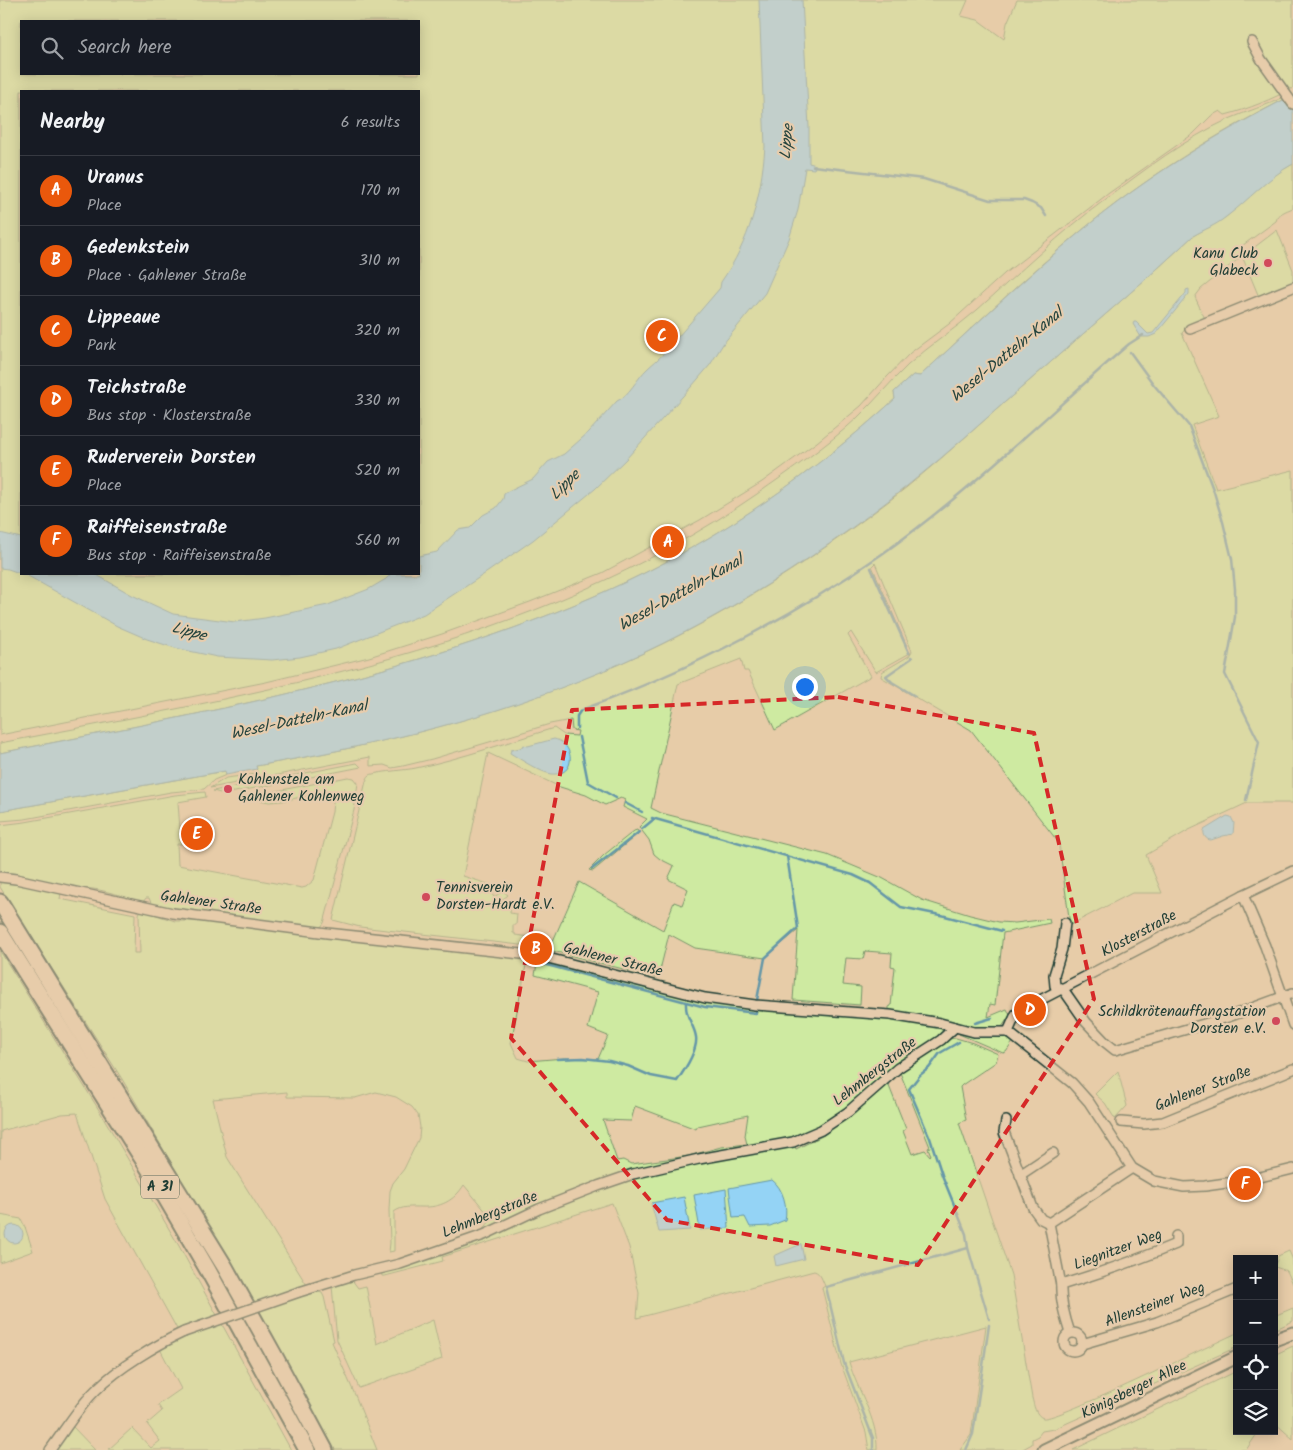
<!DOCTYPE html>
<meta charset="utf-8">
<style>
body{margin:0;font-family:Kalam,sans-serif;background:#20242c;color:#f1f3f6}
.controls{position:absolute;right:15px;bottom:15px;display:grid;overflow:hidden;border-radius:0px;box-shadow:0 2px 12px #0003}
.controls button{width:45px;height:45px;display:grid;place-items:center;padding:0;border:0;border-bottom:1px solid #363941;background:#171b24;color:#f1f3f6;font:25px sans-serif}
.you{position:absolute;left:804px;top:686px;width:18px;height:18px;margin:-12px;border:4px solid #fff;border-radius:50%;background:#1a73e8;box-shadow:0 0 0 8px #1a73e833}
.badge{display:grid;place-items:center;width:32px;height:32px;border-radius:50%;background:#ea580c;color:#fff;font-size:16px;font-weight:700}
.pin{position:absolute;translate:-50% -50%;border:2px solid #fff;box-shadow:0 1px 5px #0006}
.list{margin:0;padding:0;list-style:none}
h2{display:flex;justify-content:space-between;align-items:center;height:65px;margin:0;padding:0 20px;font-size:21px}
h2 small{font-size:16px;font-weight:400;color:#9ea1a6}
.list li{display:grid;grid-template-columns:32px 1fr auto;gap:15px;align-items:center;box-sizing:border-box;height:70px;padding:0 20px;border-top:1px solid #363941}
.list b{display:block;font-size:19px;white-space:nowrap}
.list p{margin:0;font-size:16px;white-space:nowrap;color:#9ea1a6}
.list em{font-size:16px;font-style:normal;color:#9ea1a6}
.icon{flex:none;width:28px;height:28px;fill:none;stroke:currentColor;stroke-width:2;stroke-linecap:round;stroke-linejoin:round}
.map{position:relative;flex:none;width:1293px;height:1450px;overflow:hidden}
.search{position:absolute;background:#171b24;box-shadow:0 2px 12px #0003;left:20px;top:20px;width:400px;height:55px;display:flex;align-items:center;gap:12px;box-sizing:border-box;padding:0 18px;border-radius:0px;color:#9ea1a6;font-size:19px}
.panel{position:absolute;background:#171b24;box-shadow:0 2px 12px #0003;left:20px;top:90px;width:400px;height:485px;border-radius:0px}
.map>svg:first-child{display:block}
.green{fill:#ceeaa1;stroke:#76946a;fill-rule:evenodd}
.water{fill:#94d3f5;stroke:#6597a8}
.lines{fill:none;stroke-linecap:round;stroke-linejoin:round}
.stream{stroke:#6597a8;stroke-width:2.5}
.minor-casing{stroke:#1f3d34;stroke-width:12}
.secondary-casing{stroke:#1f3d34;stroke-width:15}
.motorway-casing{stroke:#1f3d34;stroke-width:19}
.minor{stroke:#e6ccad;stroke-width:9}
.secondary{stroke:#e6ccad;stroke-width:11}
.motorway{stroke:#e6ccad;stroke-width:15}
.minor-bridge-casing{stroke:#1f3d34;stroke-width:12;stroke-linecap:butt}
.minor-bridge{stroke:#e6ccad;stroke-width:9}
.marked{fill:none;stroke:#d62828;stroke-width:4;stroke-dasharray:10 6;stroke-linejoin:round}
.poi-dot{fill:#d1495b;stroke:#e6ccad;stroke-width:2}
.labels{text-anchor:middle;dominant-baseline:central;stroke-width:4.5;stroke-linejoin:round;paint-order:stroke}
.shield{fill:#e6ccad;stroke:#5b6858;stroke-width:1}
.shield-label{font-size:14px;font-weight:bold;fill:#1f3d34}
.poi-label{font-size:15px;fill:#1f3d34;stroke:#e6ccad;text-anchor:end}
.street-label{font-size:15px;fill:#1f3d34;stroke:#e6ccad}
.water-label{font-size:16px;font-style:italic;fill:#25443e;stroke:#e6ccad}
</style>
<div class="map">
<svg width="1293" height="1450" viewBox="0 0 1293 1450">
<rect width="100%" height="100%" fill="#e7cca8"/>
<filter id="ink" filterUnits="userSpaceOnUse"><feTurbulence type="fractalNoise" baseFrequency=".02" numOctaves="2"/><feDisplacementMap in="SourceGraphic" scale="10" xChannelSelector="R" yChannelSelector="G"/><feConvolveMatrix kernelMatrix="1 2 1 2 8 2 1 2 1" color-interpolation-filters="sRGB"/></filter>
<g filter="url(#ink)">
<!-- green -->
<g class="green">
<path d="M0 0H968L961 16 978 20 1004 39 1007 23 1017 0H1293V88C1272 99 1249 109 1225 115L1220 111 1211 116 1193 134 1109 193 1005 273 949 324 910 353 887 377 861 406 817 442 762 482 700 520 602 573 530 602 442 634 369 657 266 682 0 735ZM21 21H419V74H21ZM21 91H419V574H21Z"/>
<path d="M1284 97 1285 99C1213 135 1143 180 1081 231 1025 277 973 327 920 376L913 375 894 392 895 399C816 471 725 535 628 581 429 674 213 711 0 753V743C261 693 534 648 757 494 791 470 827 446 857 418 875 401 890 382 908 365 930 345 955 329 977 310 1020 272 1060 233 1106 199 1144 170 1185 139 1229 119 1247 111 1266 106 1284 97Z"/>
<path d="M1293 164V208C1286 211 1278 213 1276 221L1239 248 1243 256 1277 230 1293 270V284L1259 297 1242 256 1201 289 1195 297 1205 319 1188 326 1182 333 1219 416 1192 425 1216 489 1293 470V803H1247L1189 830 1146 855 1162 893H1132L1070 925 1059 843 971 730 881 677 882 672 909 656 912 651 875 563 872 566 910 653 876 672 851 632 848 635 871 676 775 730 748 671H744L741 659 678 684 651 808 661 813 827 855 882 878 922 900 970 915 999 922 1015 923 1049 919 1050 923 1003 933 995 1005 990 1004 988 1017 1007 1009 1010 1015 1002 1027H971L937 1018 889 1012V1007L891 1006 895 967 891 966 892 953 865 951 863 959 846 958 843 985 861 987 860 1005 793 1000 798 930 765 958 695 948 669 934 658 978 549 950 579 882 663 930 674 902 682 905 688 889 668 879 674 866 660 859 654 854 649 840 639 827 647 819 623 807 625 800 621 798 605 805 586 795 560 787 488 753 463 876 491 885 488 889 494 897 503 891 508 895 502 900 506 905H511L510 913 517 914 516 925H513V933H515V935L530 937 538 941 529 946 360 927 333 920 366 781C368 778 367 777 370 775 376 772 407 770 416 768 463 758 508 742 554 728L564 735 577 736 578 731 572 730 571 720 550 724 432 759 403 766 392 768 384 765 370 766V757L210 788 226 778 257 774 256 766C365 747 472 723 575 682 696 636 806 566 907 487 951 451 993 412 1036 375 1088 329 1142 284 1193 236L1226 217 1275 174Z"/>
<polygon points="357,763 361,767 235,792 220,793 213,791"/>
<polygon points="225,771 226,775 214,780 204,789 171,792 25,819 0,821 0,811"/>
<path d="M348 777 354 778 358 783 354 810 324 923 320 928 199 913 152 905 149 898H146L143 902C128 898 92 885 77 889L0 873V825L25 822 175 795 205 792 206 797 178 802 181 844H177L178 865 302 888 306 887 314 880 332 812 334 792 330 791 282 801 269 802 246 797Z"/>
<polygon points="637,830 639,833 593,871 589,870 604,855 634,831"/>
<path d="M0 881 61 893 60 899 135 914 134 953H140L139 914 141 910 175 921H202L530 959 532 963H526L511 1043 518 1058 528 1061 564 1058 598 1059 608 1036 588 1028 598 992 535 975 537 964 542 960 713 1004 740 1007 895 1019 941 1027 943 1033 827 1123 793 1139 670 1164 479 1234 492 1219 464 1185C454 1201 440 1208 421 1207 411 1207 402 1206 394 1212V1251L389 1252 390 1243 389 1210 390 1191 393 1183 404 1169 419 1138 420 1127 418 1115 412 1107 396 1097 376 1092 355 1098 287 1097V1092L213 1099 227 1157 308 1287 255 1305 122 1079 0 887ZM635 1106 696 1129 698 1126 748 1115 745 1136 747 1144 721 1147 688 1156 631 1164 623 1160 617 1161 603 1120 631 1121Z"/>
<polygon points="0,951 99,1110 179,1246 291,1450 108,1450 132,1428 151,1448 160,1441 147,1424 162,1411 158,1405 181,1389 160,1349 169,1336 167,1335 177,1329 105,1199 77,1113 62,1114 1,1131 0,1159"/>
<polygon points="965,1033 1004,1036 1013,1042 1006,1052 1003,1053 959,1034"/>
<path d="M956 1038 973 1043 998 1054 996 1062 962 1085 960 1087 966 1120 959 1123 1011 1275 1032 1398C1034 1405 1035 1415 1043 1418 1057 1421 1212 1344 1237 1333V1347L1054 1429 1042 1431 1038 1436 1032 1439V1444L1021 1450H960L971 1435 986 1326 849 1362C857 1390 878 1419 877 1450H869L866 1432 841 1364 822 1288 825 1286C822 1280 821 1273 814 1271L637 1318 639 1293 637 1284 629 1247 612 1203 442 1257 443 1261 385 1276H382L381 1271 550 1206 635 1176 794 1144 796 1149 824 1135 887 1081 906 1129 903 1131 912 1154 925 1150 930 1156 931 1155 928 1148 930 1147 899 1070 948 1039Z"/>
<polygon points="1118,1071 1127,1106 1115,1119 1105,1103 1095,1094"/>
<polygon points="0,1215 21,1219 25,1227 33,1251 0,1263"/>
<polygon points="1289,1251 1293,1260 1293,1284 1287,1271 1275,1267 1278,1256"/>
<polygon points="352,1280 358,1288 366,1286 377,1344 433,1320 442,1359 359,1388 337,1340 332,1286"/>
<polygon points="318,1292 322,1293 324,1297 334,1341 332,1342 355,1395 377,1450 335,1450 258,1310 301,1295 302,1296"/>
<polygon points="1293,1308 1293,1321 1274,1330 1274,1316"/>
<polygon points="1293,1346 1293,1439 1274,1422 1274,1355"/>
<polygon points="1237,1371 1237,1431 1259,1431 1246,1450 1073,1450"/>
<polygon points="72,1426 95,1450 53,1450"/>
</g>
<!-- water -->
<g class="water">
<path d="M759 0H802L809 127V163L816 165 814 169 805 168 798 210 789 239 765 293 723 344 710 365 692 386 626 459 595 489 533 540 489 571 424 614 336 649 300 657 272 660 217 657 175 648 147 639 117 626 28 576 8 569 0 568V533L21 538V574H95L132 595 173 614 235 622 265 618 328 605 369 589 386 579 391 574H419V556L437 552 458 530 470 528 483 515 496 508 503 499 504 494 508 491 533 479 548 462 564 454 589 432 617 401C628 397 638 377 647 369 652 364 659 359 664 353 669 347 670 342 677 338L720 288 721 282C750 241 761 197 765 147Z"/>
<path d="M1293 95V164C1267 178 1249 200 1226 217 1215 226 1205 229 1193 236 1142 284 1088 329 1036 375 993 412 951 451 907 486 806 566 696 635 576 682 473 723 365 747 256 766L257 769 226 775 225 771 0 811V753C213 711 429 674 628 581 725 535 816 471 895 399L894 392 913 375 920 376C973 327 1025 278 1080 232 1145 178 1218 133 1293 95Z"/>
<polygon points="1189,289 1189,294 1156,334 1149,337 1141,337 1133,324 1134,322 1136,322 1148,334 1153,333 1186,293 1186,290"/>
<path d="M554 739C575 743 577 776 552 774 541 773 520 759 510 753L511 750 520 748 524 745 528 746Z"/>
<path d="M1227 816 1231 817 1234 823 1233 834 1223 836 1211 840C1206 840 1203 835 1204 830Z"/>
<path d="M772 1180C783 1188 788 1207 785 1220L770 1226 750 1227 745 1217 733 1218 729 1188Z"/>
<polygon points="726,1189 729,1228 700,1230 694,1195"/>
<polygon points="684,1197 690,1230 659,1232 651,1203"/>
<circle cx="14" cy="1234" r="9"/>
<polygon points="801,1244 804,1259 776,1266 774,1256"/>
</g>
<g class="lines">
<!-- stream -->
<g class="stream">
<polyline points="813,166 924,179 990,200 1024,200 1032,203 1041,208 1046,216"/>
<polyline points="1130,352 1154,385 1189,426 1214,492 1223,522 1232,559 1235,589 1235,617 1225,674 1259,742 1246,800"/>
<polyline points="871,568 909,653"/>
<polyline points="911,657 912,658 886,676 892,682 915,696"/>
<path d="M577 728V716L581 710C687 671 789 619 882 554 970 492 1048 414 1129 344L1143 335"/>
<polyline points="579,737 588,782 616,798"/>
<polyline points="625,803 642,812"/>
<polyline points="652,818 853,875 870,883 901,907 945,916 1002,931"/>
<polyline points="642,829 654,819"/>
<polyline points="592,869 639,832"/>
<polyline points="543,964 705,1007 756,1013 756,1012"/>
<polyline points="757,1000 765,958 798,928 787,856"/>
<polyline points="975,1023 992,1018"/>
<polyline points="959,1042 940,1053 929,1068 920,1075 909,1089 930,1138 942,1175 966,1234 968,1248 989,1319"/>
<path d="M557 1059 583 1058 609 1061 628 1066 651 1076 677 1081C684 1071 698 1049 696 1037 694 1024 685 1018 686 1002"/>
<polyline points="873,1450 873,1438 844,1363 826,1287 968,1248"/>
<polyline points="966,1450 973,1434 989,1325"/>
</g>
<!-- minor casing -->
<g class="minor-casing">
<g id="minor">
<polyline points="1252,42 1261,59 1293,104"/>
<polyline points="1190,329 1293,287"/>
<polyline points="0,877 16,879 173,913 327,933 540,956 705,998 755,1005 890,1015 940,1023 974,1032 1008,1032 1072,1083 1089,1102 1132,1168 1154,1181 1184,1187 1205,1186 1248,1180 1293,1169"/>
<polyline points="1243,895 1265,946 1293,1025"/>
<polyline points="1065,923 1062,949 1054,975 1055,986 1063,989 1086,1022 1105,1042 1115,1050 1228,1017 1293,993"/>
<polyline points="1008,1032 1016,1014 1021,1010 1243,895 1293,871"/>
<polyline points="1006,1121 1004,1132 1033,1208 1041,1219 1049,1223"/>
<polyline points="1121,1122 1144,1124 1163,1122 1293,1069"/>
<polyline points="1020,1175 1053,1153"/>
<path d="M1061 1285C1100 1273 1138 1260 1176 1244V1236"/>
<polyline points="299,1292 354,1275 400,1264 484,1235 539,1209 598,1186 633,1174 699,1159 793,1142 821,1130 848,1112 898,1068 941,1040 955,1027"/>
<circle cx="1073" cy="1342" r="9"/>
<path d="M1070 1333C1065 1318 1060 1301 1061 1285L1049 1223 1132 1168"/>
<polyline points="1082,1344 1157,1322 1237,1289"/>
<path d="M50 1450C65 1430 79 1406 97 1389 118 1368 156 1345 184 1332"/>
</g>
</g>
<!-- secondary casing -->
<g class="secondary-casing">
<g id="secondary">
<polyline points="1274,1340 1293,1333"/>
<polyline points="1044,1450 1237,1357"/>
</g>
</g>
<!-- motorway casing -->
<g class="motorway-casing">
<g id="motorway">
<polyline points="0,902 225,1267 274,1355 325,1450"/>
<polyline points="0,932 149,1169 209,1272 307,1450"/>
</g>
</g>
<!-- minor -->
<use href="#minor" class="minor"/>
<!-- secondary -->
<use href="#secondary" class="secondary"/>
<!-- motorway -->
<use href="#motorway" class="motorway"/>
<!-- minor-bridge casing -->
<g class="minor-bridge-casing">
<polyline id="minor-bridge" points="184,1332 299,1292"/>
</g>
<!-- minor-bridge -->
<use href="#minor-bridge" class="minor-bridge"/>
</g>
</g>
<!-- marked area -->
<path d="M0 0H1293V1450H0ZM838 697 1034 733 1094 999 918 1265 667 1220 511 1038 572 710Z" fill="#e7cca8" fill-opacity=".55" fill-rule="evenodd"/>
<path class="marked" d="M838 697 1034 733 1094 999 918 1265 667 1220 511 1038 572 710Z"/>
<!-- markers -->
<g class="poi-dot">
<circle cx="1268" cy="263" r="5"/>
<circle cx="228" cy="789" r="5"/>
<circle cx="426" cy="897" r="5"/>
<circle cx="1276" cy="1021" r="5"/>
</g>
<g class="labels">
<!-- shield labels -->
<rect class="shield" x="141" y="1175.5" width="38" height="23" rx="4"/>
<g class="shield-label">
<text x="160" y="1187">A 31</text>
</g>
<!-- poi labels -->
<g class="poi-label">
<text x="1258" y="254">Kanu Club<tspan x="1258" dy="17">Glabeck</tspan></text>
<text x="238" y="780" text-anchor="start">Kohlenstele am<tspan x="238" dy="17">Gahlener Kohlenweg</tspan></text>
<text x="436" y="888" text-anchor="start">Tennisverein<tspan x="436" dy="17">Dorsten-Hardt e.V.</tspan></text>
<text x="1266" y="1012">Schildkrötenauffangstation<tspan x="1266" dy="17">Dorsten e.V.</tspan></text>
</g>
<!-- street labels -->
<g class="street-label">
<text transform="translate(211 903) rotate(8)">Gahlener Straße</text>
<text transform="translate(1139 934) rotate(-28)">Klosterstraße</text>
<text transform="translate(613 960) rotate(14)">Gahlener Straße</text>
<text transform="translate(875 1072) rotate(-38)">Lehmbergstraße</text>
<text transform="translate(1203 1089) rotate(-21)">Gahlener Straße</text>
<text transform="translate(490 1215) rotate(-22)">Lehmbergstraße</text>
<text transform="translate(1118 1250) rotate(-20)">Liegnitzer Weg</text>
<text transform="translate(1155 1305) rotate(-20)">Allensteiner Weg</text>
<text transform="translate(1134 1390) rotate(-26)">Königsberger Allee</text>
</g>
<!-- water labels -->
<g class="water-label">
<text transform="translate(787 142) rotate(-85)">Lippe</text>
<text transform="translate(1007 355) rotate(-39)">Wesel-Datteln-Kanal</text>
<text transform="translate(565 485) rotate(-45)">Lippe</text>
<text transform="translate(681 593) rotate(-29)">Wesel-Datteln-Kanal</text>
<text transform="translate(189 632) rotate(15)">Lippe</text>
<text transform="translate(299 720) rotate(-12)">Wesel-Datteln-Kanal</text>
</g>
</g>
</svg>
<div class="controls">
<button>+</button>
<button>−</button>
<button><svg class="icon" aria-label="locate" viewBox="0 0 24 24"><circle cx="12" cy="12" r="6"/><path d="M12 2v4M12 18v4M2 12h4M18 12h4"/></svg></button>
<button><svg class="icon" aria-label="layers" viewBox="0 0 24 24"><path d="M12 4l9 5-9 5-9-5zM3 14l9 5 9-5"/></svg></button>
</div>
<div class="you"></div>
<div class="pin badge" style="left:668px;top:542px">A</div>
<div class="pin badge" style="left:536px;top:949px">B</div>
<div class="pin badge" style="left:662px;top:336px">C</div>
<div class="pin badge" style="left:1030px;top:1010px">D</div>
<div class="pin badge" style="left:197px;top:834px">E</div>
<div class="pin badge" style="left:1245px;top:1184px">F</div>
<div class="search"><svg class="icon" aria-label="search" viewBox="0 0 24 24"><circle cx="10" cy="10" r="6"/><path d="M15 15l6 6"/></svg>Search here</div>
<section class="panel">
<h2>Nearby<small>6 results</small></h2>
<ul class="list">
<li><span class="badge">A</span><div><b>Uranus</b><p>Place</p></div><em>170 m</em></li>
<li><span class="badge">B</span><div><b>Gedenkstein</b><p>Place · Gahlener Straße</p></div><em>310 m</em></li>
<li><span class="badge">C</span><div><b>Lippeaue</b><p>Park</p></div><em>320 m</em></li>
<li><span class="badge">D</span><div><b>Teichstraße</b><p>Bus stop · Klosterstraße</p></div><em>330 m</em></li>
<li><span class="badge">E</span><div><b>Ruderverein Dorsten</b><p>Place</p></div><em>520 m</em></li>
<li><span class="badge">F</span><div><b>Raiffeisenstraße</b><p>Bus stop · Raiffeisenstraße</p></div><em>560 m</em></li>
</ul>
</section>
</div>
